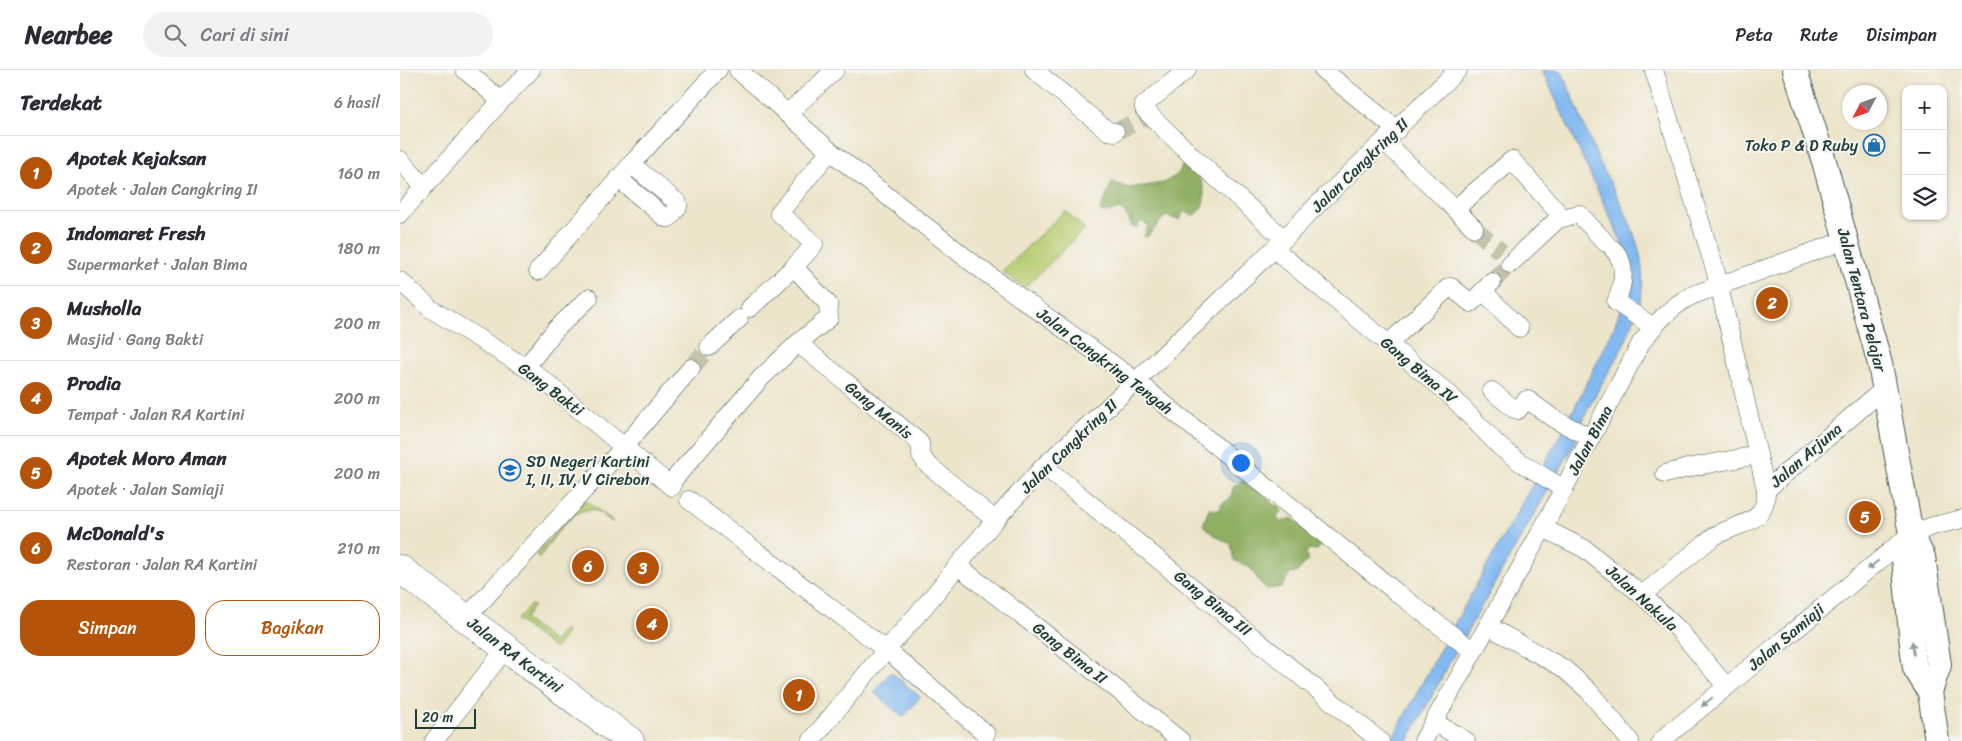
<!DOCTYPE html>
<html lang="id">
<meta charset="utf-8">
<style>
body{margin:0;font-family:Sriracha,sans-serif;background:#f2f2f3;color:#2b2b33}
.controls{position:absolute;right:15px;top:15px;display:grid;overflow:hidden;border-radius:10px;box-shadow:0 1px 4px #0004}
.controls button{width:45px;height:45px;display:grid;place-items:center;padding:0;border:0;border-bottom:1px solid #e1e1e2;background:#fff;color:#2b2b33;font:25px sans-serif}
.compass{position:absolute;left:1442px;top:15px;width:45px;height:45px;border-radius:50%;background:#fff;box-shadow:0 1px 4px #0004;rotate:229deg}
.scale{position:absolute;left:15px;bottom:12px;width:61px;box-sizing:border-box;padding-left:5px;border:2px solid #1f3d34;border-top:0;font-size:14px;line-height:18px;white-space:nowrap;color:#1f3d34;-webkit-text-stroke:4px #f6f6f2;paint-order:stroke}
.you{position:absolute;left:840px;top:392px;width:18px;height:18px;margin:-12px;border:4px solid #fff;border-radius:50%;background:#1a73e8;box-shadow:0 0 0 8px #1a73e833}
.badge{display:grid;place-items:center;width:32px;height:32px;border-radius:50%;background:#b45309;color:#fff;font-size:16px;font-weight:700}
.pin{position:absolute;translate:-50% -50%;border:2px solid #fff;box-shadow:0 1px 5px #0006}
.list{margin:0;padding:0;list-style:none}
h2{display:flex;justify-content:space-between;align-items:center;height:65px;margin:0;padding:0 20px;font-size:21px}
h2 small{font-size:16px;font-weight:400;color:#7c7c81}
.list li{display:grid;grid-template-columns:32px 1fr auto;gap:15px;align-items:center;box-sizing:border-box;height:75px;padding:0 20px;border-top:1px solid #e1e1e2}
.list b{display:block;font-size:19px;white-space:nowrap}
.list p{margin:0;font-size:16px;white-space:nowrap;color:#7c7c81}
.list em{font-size:16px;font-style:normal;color:#7c7c81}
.actions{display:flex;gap:10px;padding:15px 20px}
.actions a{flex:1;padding:11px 0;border:1px solid #b45309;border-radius:20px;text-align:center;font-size:18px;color:#b45309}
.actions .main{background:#b45309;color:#fff}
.icon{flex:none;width:28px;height:28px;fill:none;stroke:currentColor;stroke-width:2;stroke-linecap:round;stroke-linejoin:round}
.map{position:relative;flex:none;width:1562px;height:671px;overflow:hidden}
header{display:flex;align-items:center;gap:30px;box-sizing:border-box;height:70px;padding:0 25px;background:#fff;border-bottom:1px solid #e1e1e2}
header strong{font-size:24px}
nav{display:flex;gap:28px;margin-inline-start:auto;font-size:18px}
.search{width:350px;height:45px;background:#f2f2f3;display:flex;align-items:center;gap:12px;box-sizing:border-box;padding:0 18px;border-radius:28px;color:#7c7c81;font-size:19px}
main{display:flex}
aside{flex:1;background:#fff}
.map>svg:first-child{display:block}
.green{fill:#b7cd72;stroke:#6b8553}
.forest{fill:#91b064;stroke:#58764c}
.water{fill:#83b9f2;stroke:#517b93}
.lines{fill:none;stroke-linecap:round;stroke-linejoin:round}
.minor-tunnel{stroke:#c4c3ac;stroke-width:18;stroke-dasharray:18 9;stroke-linecap:butt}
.minor-casing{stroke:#3e564a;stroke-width:19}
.secondary-casing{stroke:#3e564a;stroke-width:26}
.primary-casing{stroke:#3e564a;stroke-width:29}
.minor{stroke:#fff;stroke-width:18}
.secondary{stroke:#fff;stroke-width:24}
.primary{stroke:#fff;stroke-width:28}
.oneway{fill:#8f9e9a}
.labels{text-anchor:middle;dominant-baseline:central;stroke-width:4;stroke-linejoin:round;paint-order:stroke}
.poi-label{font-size:16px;fill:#1f3d34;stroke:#f6f6f2;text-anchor:end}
.street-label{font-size:16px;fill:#1f3d34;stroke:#f6f6f2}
</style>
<header>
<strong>Nearbee</strong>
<div class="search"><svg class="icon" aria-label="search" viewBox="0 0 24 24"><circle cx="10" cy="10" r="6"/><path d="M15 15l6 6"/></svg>Cari di sini</div>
<nav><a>Peta</a><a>Rute</a><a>Disimpan</a></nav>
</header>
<main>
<aside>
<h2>Terdekat<small>6 hasil</small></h2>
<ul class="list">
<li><span class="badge">1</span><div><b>Apotek Kejaksan</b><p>Apotek · Jalan Cangkring II</p></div><em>160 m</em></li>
<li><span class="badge">2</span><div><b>Indomaret Fresh</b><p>Supermarket · Jalan Bima</p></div><em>180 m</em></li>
<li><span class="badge">3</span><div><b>Musholla</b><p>Masjid · Gang Bakti</p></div><em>200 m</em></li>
<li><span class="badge">4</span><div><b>Prodia</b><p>Tempat · Jalan RA Kartini</p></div><em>200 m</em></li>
<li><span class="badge">5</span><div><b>Apotek Moro Aman</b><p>Apotek · Jalan Samiaji</p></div><em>200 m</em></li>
<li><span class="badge">6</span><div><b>McDonald's</b><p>Restoran · Jalan RA Kartini</p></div><em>210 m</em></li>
</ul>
<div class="actions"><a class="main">Simpan</a><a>Bagikan</a></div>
</aside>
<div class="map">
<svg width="1562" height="671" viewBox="0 0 1562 671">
<rect width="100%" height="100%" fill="#f6f6f2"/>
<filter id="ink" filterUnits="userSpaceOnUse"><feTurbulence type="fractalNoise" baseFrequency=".02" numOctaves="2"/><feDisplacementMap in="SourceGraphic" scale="10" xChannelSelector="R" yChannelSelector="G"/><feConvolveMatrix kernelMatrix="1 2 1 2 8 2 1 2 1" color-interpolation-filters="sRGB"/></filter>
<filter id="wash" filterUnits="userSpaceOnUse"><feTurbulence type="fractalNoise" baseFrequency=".0096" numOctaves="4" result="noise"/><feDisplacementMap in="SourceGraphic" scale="20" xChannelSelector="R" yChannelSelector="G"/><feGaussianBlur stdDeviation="1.12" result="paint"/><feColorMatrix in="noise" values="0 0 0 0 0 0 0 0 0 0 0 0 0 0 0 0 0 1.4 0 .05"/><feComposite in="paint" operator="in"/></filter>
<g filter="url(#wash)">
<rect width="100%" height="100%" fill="#ede5ca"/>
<!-- green -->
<g class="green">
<polygon points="665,141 685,159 624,218 602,201"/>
<path d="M185 430 213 451 212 452C206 448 200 441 192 440 170 437 151 472 139 488L136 484Z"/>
<polygon points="130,535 134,536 124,549 154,572 165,559 165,566 155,579 117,550"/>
</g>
<!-- forest -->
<g class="forest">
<path d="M787 92C801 106 812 127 797 144L792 145 783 141 781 148 778 150 765 146 747 167 744 166 748 155 741 151 737 157H732L728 147 720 139 704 143 700 141 712 112 728 118 764 113 778 104 783 94Z"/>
<path d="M848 409 875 436 879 435 882 441 877 446 878 450 881 452 892 448 916 468 921 476 917 480 908 479 906 484 908 490 896 503 890 504 882 517 867 519C859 513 855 506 851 498L834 490 831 474C821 470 811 463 803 455L809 439 820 440 821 434 830 429 834 416Z"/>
</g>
<!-- water -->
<g class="water">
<path d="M1142 0H1161C1175 30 1185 61 1199 91 1222 137 1256 188 1237 241 1233 253 1228 265 1223 276 1207 309 1185 335 1176 371L1056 581 1008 671H991L1041 578 1167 353 1214 258 1227 218 1226 189 1223 175Z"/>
<polygon points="491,602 520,627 503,647 474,622"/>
</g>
</g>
<g filter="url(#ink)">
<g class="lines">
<!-- minor-tunnel -->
<g class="minor-tunnel">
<polyline points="715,62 732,54 745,46"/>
<polyline points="1074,158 1101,182"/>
<polyline points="1092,212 1110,194"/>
<polyline points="291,298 309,277"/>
</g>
<!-- minor casing -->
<g class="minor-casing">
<g id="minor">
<polyline points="65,0 101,31"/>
<polyline points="338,0 430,81 575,195 736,311 996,522 1073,581"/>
<polyline points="634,0 708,61 715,62"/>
<polyline points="787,0 744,35 744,39 792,86 884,169"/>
<polyline points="923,0 997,60"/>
<polyline points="1254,0 1316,203 1340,306"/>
<polyline points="387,44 435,0"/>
<polyline points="985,72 1055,139"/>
<polyline points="0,90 24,117"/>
<polyline points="218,108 265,148 269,148 278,137 278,133 231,94"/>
<polyline points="0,144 101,31 131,0"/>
<polyline points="1074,158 1055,139 1112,90 1162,147"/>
<polyline points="874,179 1050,325 1099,376 1120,392 1164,419"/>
<path d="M1213 179C1228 194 1223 216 1216 232L1253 257"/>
<polyline points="1110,194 1158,149 1179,144 1206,173"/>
<polyline points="138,201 236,89 318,0"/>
<polyline points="0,211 31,239 136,304 272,417"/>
<polyline points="1083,221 1119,258"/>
<polyline points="350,238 394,197 413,176 414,174 379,143 430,81"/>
<path d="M398 273C439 307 480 339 520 373L521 385 526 393 595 450"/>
<polyline points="988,274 1049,217 1051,217 1071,233 1092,212"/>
<polyline points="309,277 339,249"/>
<polyline points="126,297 156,259 189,228"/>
<polyline points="1092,321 1114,339 1118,340 1126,330 1128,330 1154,349 1191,368"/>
<polyline points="644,396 980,671"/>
<polyline points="1265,404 1292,397 1358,385"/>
<polyline points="269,415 360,309 398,273 429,248 428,234 394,197"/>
<polyline points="1366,420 1485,318"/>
<polyline points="289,430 494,586 586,664"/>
<polyline points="1143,458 1185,479 1242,525 1278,559 1326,616"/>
<polyline points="558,496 719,621 781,671"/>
<path d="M1242 525 1313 467C1337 452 1367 456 1366 420L1342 315"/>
<polyline points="66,548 224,377 291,298"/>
<polyline points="1088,556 1163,598 1188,620 1230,671"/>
<polyline points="1034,652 1066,671"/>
<polyline points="34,671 106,578"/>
<polyline points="411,671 486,580 524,537 595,450 644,396 736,311 884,169 917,135 1058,0"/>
<path d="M1023 671 1143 458 1241 273C1256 253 1271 236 1293 225L1446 170"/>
<polyline points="1261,671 1511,464 1533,456 1562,449"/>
</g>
</g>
<!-- secondary casing -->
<g class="secondary-casing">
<g id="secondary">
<polyline points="1395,0 1424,91 1480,294 1511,464 1523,487 1539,595 1530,622"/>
<polyline points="1511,464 1504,488 1512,575 1515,598 1530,622 1537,671"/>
</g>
</g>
<!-- primary casing -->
<g class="primary-casing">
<polyline id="primary" points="0,499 230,671"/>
</g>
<!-- minor -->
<use href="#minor" class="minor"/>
<!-- secondary -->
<use href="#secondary" class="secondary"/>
<!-- primary -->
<use href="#primary" class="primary"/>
</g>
<!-- one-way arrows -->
<defs><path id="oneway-solid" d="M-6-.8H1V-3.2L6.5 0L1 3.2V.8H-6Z" transform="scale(1.25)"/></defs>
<g class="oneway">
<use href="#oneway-solid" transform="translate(1473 495) rotate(140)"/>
<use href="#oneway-solid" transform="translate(1513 578) rotate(-97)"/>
<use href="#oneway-solid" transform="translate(1307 632) rotate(140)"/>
</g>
</g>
<!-- icons -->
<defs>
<g id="shop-ring" transform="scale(1.125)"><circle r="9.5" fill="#f6f6f2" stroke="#1f6fb2" stroke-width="1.5"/><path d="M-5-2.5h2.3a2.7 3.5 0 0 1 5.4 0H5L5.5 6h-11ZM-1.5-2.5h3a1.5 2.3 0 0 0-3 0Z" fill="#1f6fb2"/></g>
<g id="school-ring" transform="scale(1.125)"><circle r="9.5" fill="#f6f6f2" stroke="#1f6fb2" stroke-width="1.5"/><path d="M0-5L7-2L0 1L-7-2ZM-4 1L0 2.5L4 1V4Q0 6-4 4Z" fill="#1f6fb2"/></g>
</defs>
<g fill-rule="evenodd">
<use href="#shop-ring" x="1474" y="75"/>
<use href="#school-ring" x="110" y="400"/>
</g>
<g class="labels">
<!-- poi labels -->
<g class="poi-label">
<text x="1458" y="75">Toko P &amp; D Ruby</text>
<text x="126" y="391" text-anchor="start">SD Negeri Kartini<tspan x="126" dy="18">I, II, IV, V Cirebon</tspan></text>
</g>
<!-- street labels -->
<g class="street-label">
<text transform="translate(960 95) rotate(-44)">Jalan Cangkring II</text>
<text transform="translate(1462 230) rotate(75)">Jalan Tentara Pelajar</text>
<text transform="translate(705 291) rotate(37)">Jalan Cangkring Tengah</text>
<text transform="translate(1019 300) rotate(40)">Gang Bima IV</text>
<text transform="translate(151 319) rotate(37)">Gang Bakti</text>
<text transform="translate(479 340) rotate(39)">Gang Manis</text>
<text transform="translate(1190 370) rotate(-62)">Jalan Bima</text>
<text transform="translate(669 376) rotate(-44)">Jalan Cangkring II</text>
<text transform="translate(1406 385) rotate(-41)">Jalan Arjuna</text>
<text transform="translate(1242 528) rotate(42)">Jalan Nakula</text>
<text transform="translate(813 533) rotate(39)">Gang Bima III</text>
<text transform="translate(1386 567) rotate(-40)">Jalan Samiaji</text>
<text transform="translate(670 583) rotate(38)">Gang Bima II</text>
<text transform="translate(115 585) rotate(37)">Jalan RA Kartini</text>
</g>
</g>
</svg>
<div class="controls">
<button>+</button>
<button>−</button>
<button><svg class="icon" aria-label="layers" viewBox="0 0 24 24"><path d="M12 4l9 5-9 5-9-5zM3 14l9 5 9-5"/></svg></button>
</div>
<svg class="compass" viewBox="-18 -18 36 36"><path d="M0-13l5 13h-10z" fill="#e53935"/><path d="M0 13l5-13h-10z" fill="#7c7c81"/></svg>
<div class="scale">20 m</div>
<div class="you"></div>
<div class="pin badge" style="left:399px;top:625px">1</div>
<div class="pin badge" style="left:1372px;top:233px">2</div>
<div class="pin badge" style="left:243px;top:498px">3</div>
<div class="pin badge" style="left:252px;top:554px">4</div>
<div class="pin badge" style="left:1465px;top:447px">5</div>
<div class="pin badge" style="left:188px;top:496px">6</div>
</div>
</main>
